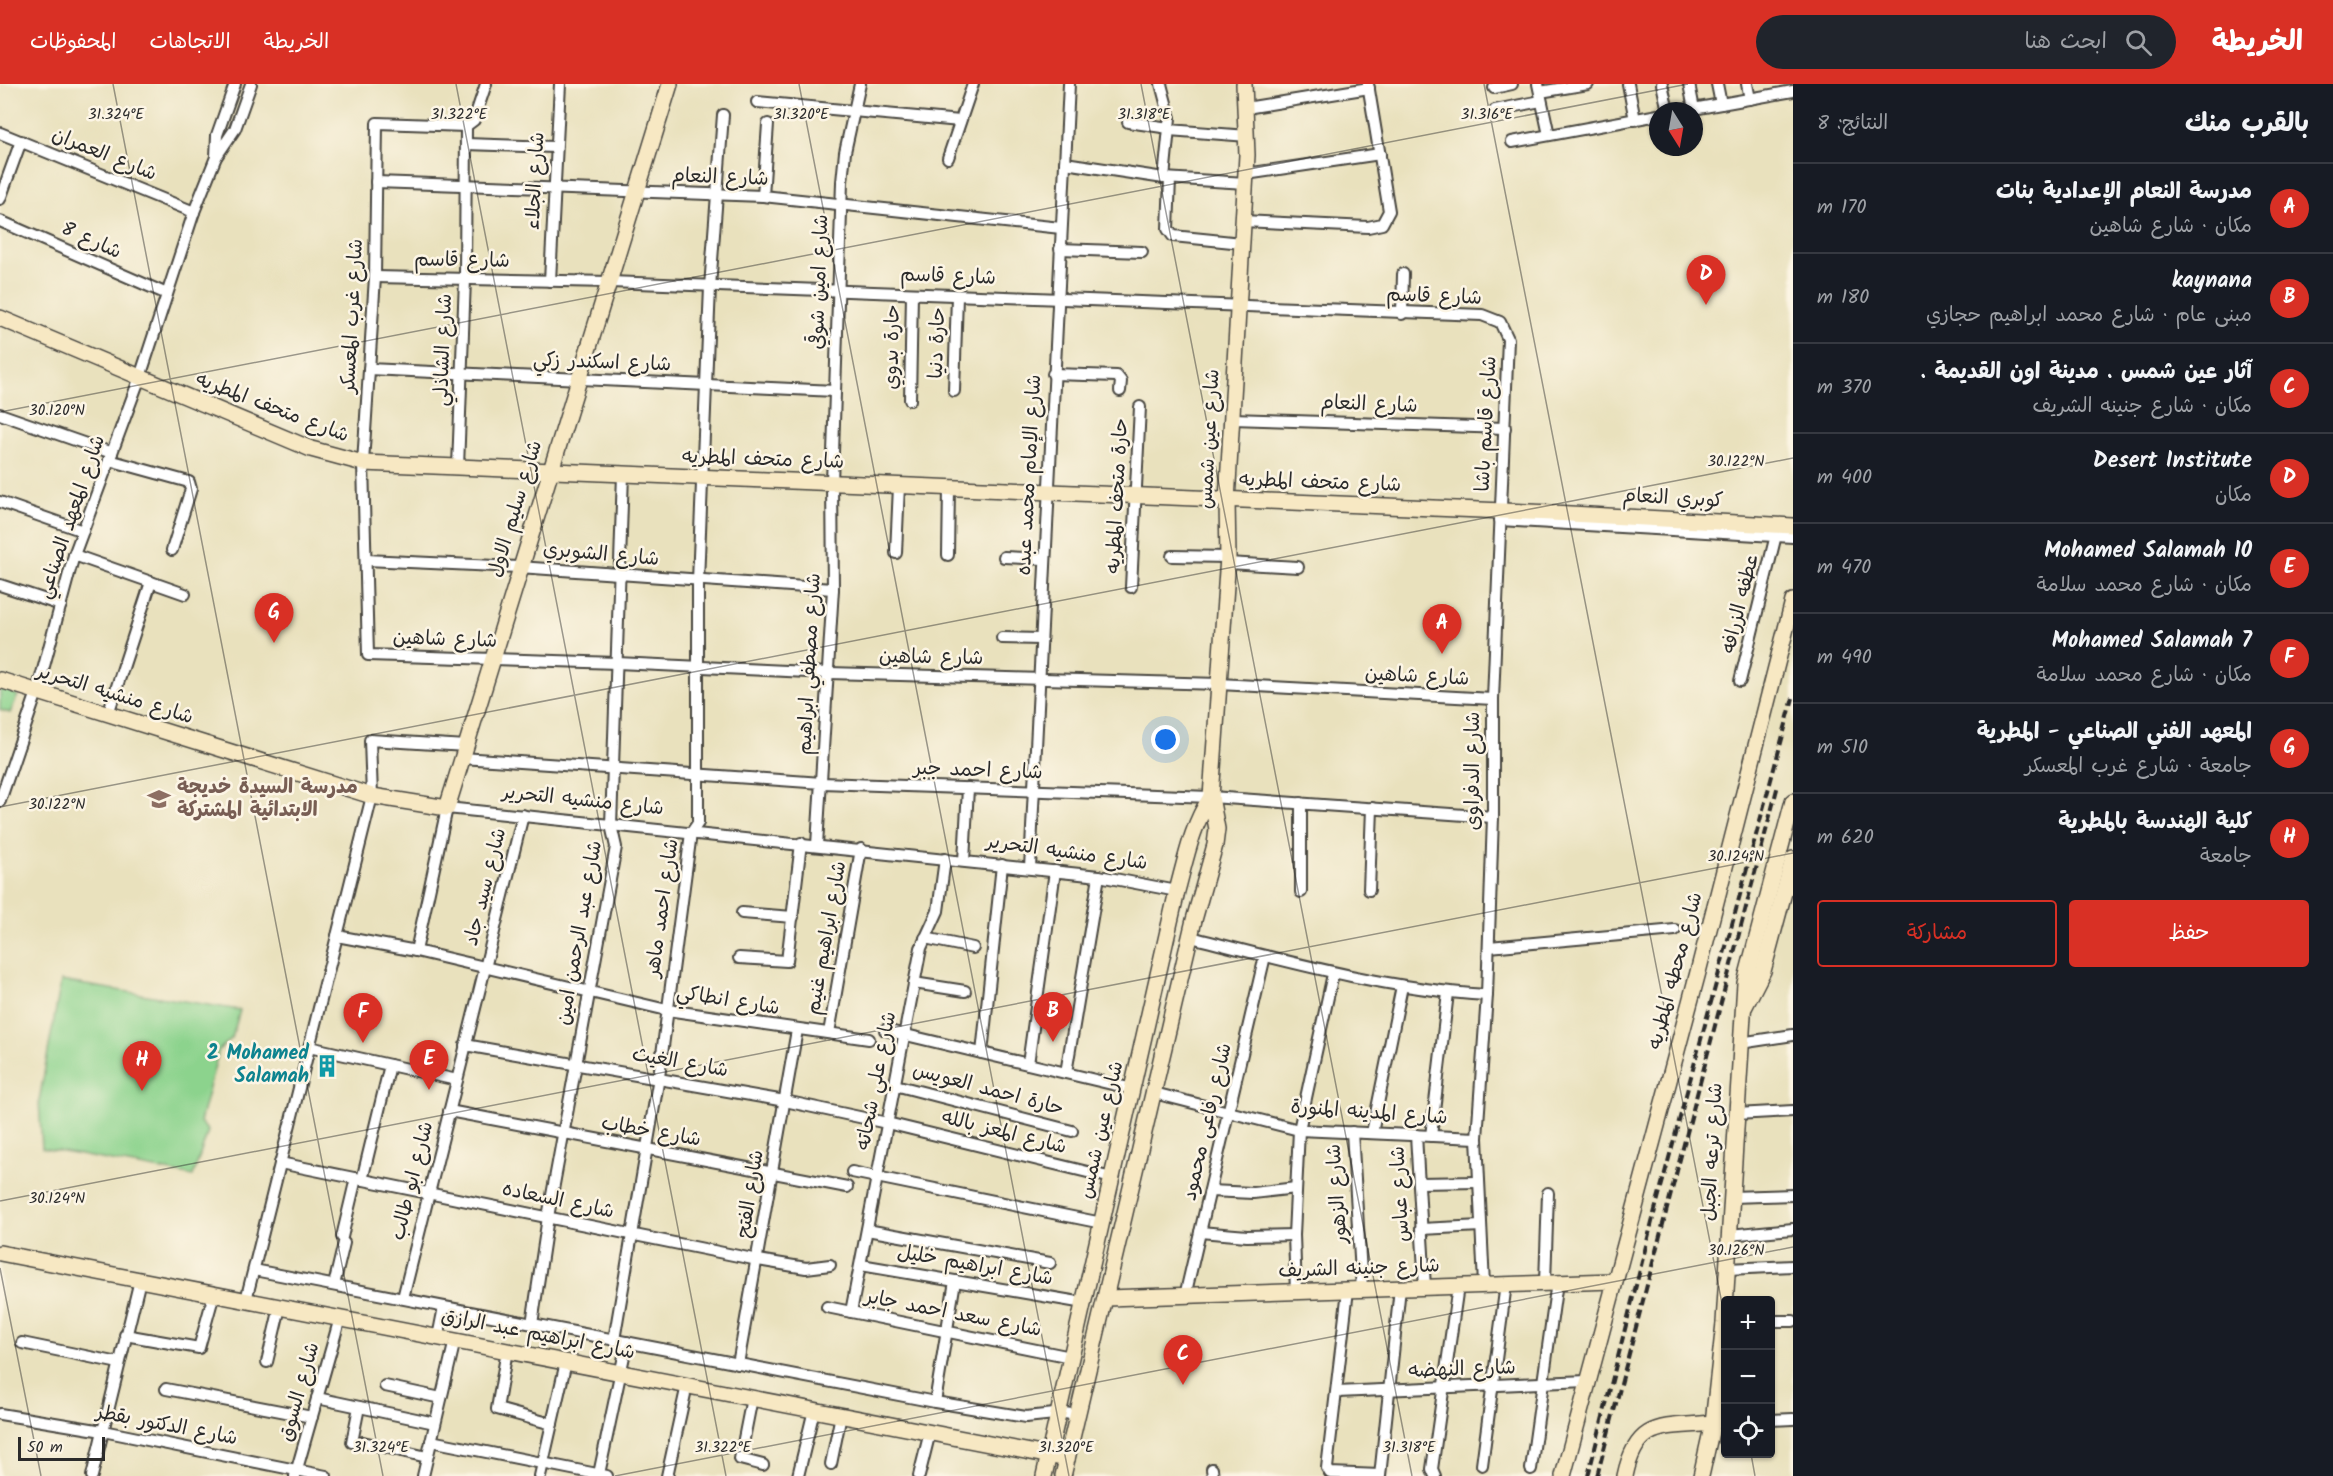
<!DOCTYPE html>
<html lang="ar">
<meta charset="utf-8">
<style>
body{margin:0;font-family:Kalam,"Playpen Sans Arabic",sans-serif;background:#20242c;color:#f1f3f6;direction:rtl}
.controls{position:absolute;right:18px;bottom:18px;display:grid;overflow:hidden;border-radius:6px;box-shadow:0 2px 4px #0004}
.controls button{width:54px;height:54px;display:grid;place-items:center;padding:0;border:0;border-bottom:2px solid #363941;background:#171b24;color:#f1f3f6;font:30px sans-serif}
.compass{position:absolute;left:1649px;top:18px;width:54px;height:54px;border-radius:50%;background:#171b24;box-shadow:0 2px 4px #0004;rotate:169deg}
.scale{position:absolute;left:18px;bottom:15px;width:87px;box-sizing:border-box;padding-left:6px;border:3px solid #2b2b2b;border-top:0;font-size:16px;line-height:21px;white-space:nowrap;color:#2b2b2b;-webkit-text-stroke:4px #fcf5e5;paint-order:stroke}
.you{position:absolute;left:1166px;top:656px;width:21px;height:21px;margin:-15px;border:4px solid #fff;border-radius:50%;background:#1a73e8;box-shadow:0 0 0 9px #1a73e833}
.badge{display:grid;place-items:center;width:39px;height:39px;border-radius:50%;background:#d93025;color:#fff;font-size:20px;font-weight:700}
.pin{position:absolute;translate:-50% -50px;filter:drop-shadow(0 2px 3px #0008)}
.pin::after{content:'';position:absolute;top:32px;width:21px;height:18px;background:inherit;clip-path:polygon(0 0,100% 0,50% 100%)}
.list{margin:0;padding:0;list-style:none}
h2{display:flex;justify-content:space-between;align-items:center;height:78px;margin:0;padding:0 24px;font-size:26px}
h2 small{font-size:20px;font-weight:400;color:#9ea1a6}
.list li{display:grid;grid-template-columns:39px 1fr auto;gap:18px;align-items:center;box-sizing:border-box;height:90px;padding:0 24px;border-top:2px solid #363941}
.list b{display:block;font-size:22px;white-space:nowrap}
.list p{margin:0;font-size:20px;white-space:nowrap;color:#9ea1a6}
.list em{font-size:20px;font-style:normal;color:#9ea1a6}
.actions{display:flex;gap:12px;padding:18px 24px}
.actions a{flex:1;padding:14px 0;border:2px solid #d93025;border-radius:6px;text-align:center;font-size:21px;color:#d93025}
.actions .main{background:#d93025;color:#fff}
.icon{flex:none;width:33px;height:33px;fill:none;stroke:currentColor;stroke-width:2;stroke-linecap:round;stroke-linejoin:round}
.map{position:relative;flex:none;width:1793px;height:1392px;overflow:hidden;direction:ltr}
header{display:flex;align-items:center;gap:36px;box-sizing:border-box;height:84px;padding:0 30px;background:#d93025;color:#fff}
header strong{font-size:28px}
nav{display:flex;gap:33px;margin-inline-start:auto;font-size:21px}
.search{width:420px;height:54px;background:#20242c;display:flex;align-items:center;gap:15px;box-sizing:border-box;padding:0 21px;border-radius:33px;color:#9ea1a6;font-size:22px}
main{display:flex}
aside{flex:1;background:#171b24}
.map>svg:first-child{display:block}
.green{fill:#8cd38d;stroke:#5c7f5c;stroke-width:1.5}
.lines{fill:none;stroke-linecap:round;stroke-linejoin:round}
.street-casing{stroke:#484641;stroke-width:14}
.secondary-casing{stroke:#484641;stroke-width:18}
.street{stroke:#fff;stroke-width:10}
.secondary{stroke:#f7e8c3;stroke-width:15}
.rail{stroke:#2b2b2b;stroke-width:4;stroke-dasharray:9 4.5;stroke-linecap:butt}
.ticks{fill:none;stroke:#2b2b2b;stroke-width:1.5;stroke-opacity:0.45}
.labels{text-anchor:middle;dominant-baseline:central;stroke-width:5;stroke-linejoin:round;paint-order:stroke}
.street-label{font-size:20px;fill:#2b2b2b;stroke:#fcf5e5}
.education-label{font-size:20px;font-weight:bold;fill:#785e54;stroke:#fcf5e5;text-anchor:start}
.culture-label{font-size:20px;font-weight:bold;fill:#0d838f;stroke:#fcf5e5;text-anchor:end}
.ticks-label{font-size:15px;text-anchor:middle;fill:#2b2b2b;stroke:#fcf5e5;stroke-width:5;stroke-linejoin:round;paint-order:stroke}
</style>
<header>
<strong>الخريطة</strong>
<div class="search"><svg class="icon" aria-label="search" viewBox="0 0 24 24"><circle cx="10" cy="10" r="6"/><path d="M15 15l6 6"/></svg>ابحث هنا</div>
<nav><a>الخريطة</a><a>الاتجاهات</a><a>المحفوظات</a></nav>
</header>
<main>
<aside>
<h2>بالقرب منك<small>النتائج: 8</small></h2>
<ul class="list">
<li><span class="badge">A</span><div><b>مدرسة النعام الإعدادية بنات</b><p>مكان · شارع شاهين</p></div><em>170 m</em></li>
<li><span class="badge">B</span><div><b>kaynana</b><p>مبنى عام · شارع محمد ابراهيم حجازي</p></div><em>180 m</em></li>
<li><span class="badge">C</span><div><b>آثار عين شمس . مدينة اون القديمة .</b><p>مكان · شارع جنينه الشريف</p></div><em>370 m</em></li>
<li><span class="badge">D</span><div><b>Desert Institute</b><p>مكان</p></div><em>400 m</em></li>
<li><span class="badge">E</span><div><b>10 Mohamed Salamah</b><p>مكان · شارع محمد سلامة</p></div><em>470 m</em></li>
<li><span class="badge">F</span><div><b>7 Mohamed Salamah</b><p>مكان · شارع محمد سلامة</p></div><em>490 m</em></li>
<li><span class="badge">G</span><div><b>المعهد الفني الصناعي - المطرية</b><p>جامعة · شارع غرب المعسكر</p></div><em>510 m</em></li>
<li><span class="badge">H</span><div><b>كلية الهندسة بالمطرية</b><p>جامعة</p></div><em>620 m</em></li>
</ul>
<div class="actions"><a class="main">حفظ</a><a>مشاركة</a></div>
</aside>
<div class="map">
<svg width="1793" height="1392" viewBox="0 0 1793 1392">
<rect width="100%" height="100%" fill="#fcf5e5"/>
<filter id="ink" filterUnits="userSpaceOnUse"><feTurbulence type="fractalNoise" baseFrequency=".0167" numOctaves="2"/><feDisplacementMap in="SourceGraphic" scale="12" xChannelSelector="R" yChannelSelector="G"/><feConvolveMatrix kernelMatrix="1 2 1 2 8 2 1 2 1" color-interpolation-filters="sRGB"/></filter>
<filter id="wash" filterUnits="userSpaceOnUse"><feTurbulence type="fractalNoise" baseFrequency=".008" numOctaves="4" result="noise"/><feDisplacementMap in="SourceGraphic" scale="24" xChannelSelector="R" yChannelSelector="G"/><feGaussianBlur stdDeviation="1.35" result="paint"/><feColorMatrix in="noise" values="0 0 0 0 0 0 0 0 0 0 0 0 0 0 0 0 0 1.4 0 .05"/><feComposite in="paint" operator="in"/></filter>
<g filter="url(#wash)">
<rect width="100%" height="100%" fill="#e9e1bd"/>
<!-- green -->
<g class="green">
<polygon points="0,602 18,611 10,629 0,626"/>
<polygon points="61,897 240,926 232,954 219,966 200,1038 208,1047 193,1092 42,1064 39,1017"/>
</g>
</g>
<g filter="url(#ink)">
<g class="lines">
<!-- street casing -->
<g class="street-casing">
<g id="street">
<polyline points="1161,0 1170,34 1164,94"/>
<polyline points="1538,0 1549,51"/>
<polyline points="1628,0 1635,36"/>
<polyline points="1662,0 1668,27"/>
<polyline points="1689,0 1694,25"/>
<polyline points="1717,0 1721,20"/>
<polyline points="1747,0 1750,15"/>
<polyline points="1494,4 1512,0"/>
<polyline points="1540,8 1588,0"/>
<polyline points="757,18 960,37"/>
<polyline points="1246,24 1369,4"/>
<polyline points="1495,26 1541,17"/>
<polyline points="1682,27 1793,7"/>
<polyline points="1128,38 1169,44"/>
<polyline points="466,42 377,39 375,193 363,379 368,571 617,579 829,589 1219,600 1493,615"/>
<polyline points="466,42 474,36 486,0"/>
<polyline points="1169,46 1248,52"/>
<polyline points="0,49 194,128"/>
<polyline points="1512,58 1658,31"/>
<polyline points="466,60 555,63"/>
<polyline points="216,73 217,51 235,0"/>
<polyline points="948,74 973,0"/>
<polyline points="1065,79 1164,94 1246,99"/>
<polyline points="1246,90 1380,70"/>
<polyline points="1170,95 1168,145 1173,152 1242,159"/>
<polyline points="376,98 763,112 1061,144"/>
<polyline points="763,112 768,40"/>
<polyline points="0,115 21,57"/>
<polyline points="0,137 167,210"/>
<polyline points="1243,137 1368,143 1382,140 1389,127 1368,0"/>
<polyline points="1060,165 1142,168"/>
<polyline points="375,193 610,198 1482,231 1500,238 1508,255 1493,615 1493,733 1487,911 1477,1054 1484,1201"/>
<polyline points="550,197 560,0"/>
<polyline points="1402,230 1403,190"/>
<polyline points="369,285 835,307"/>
<polyline points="1053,290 1117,292 1121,297 1120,307"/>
<polyline points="954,307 957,212"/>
<polyline points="910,316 912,210"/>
<polyline points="0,330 112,369"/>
<polyline points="1232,335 1505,344"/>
<polyline points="109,376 189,398 191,405 172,466"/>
<polyline points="458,383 465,195 466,42"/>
<polyline points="0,418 83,447"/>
<polyline points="1500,436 1793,453"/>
<polyline points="896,469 899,402"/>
<polyline points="74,471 185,510"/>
<polyline points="948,471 949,404"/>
<polyline points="1172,472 1228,473"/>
<polyline points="1004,473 1044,475"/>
<polyline points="366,476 519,483 833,505"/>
<polyline points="1228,479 1298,483"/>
<polyline points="0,501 61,521"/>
<polyline points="1131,503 1140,323"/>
<polyline points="1002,554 1040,555"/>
<polyline points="1740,597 1776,451"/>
<polyline points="108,630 151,498"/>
<polyline points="462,674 822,699 1211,713 1493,733"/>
<polyline points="0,717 37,608 74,471 140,293 194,128 216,73 235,45 251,0"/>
<polyline points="817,761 833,505 832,399 842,98 845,68 860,0"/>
<polyline points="964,777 968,704"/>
<polyline points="1030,784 1069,0"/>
<polyline points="1369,806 1372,724"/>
<polyline points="1301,808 1301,719"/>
<polyline points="742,829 793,833"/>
<polyline points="337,852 416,867 667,926 869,955"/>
<path d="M1191 853C1289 878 1386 905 1487 911"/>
<polyline points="925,854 973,864"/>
<polyline points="1489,863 1675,846"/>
<polyline points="416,867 447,724 1099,792 1177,807"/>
<polyline points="739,874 787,877 801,759"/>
<polyline points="914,899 965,907"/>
<polyline points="885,946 1133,1005"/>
<polyline points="829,949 861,765"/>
<polyline points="1740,959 1793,951"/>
<polyline points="465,961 785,1017 887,1039 1112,1094"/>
<polyline points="309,963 457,996"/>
<polyline points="982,969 1002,781"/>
<polyline points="1028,980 1055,787"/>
<polyline points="1066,989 1099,792"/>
<polyline points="895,1001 1072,1047"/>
<polyline points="1154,1009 1299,1046 1477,1054"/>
<polyline points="449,1027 847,1103"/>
<polyline points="1736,1030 1793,1027"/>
<polyline points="1352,1048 1362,1205"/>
<polyline points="1372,1049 1402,902"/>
<polyline points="1416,1051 1425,1203"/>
<polyline points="1431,1052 1448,909"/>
<polyline points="280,1079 758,1176 806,1184 830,1181"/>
<polyline points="852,1088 1102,1139"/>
<polyline points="362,1096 390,981"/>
<polyline points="1419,1099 1479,1098"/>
<polyline points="1210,1107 1253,1109 1296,1104"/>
<polyline points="1731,1113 1793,1111"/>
<polyline points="1421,1145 1481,1142"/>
<polyline points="867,1146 1050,1179"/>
<polyline points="1200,1148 1247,1152 1294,1151"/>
<polyline points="1729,1151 1793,1145"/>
<polyline points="342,1153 356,1094"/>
<polyline points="861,1181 1084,1219"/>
<polyline points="1727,1185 1793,1182"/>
<polyline points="254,1186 935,1318 1026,1333 1064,1329 1079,1331"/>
<polyline points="1545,1199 1548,1109"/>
<polyline points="334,1201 344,1159"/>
<polyline points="1348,1206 1327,1384 1330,1389 1380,1391"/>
<polyline points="1296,1208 1294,1151 1299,1046 1333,890"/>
<polyline points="1185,1212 1265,872"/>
<polyline points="403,1214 523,731"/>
<polyline points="246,1216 372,712 370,656 466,662"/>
<polyline points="827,1223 1071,1273"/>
<polyline points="851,1228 921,864 938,827 945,775"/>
<polyline points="1770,1237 1793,1237"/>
<polyline points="532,1240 548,1133 616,763 611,741 623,390"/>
<polyline points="125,1251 199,1264 214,1210"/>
<polyline points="438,1253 444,1223"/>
<polyline points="614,1256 659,993 691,749 698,739 698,497 710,203 723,31"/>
<polyline points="22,1259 119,1279"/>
<polyline points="507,1266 497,1325 552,1340"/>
<polyline points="267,1278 280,1223"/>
<polyline points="738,1280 797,946"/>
<polyline points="385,1302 441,1314"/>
<polyline points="166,1305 312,1333"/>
<polyline points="1337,1308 1587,1297"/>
<polyline points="317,1314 435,1339"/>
<polyline points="752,1314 740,1375 763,1381"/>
<polyline points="935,1318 955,1197"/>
<polyline points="0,1330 103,1347 326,1392"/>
<polyline points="1770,1336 1793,1335"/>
<polyline points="1713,1339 1726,1339"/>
<polyline points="431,1357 607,1392"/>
<polyline points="352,1358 359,1323"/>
<polyline points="363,1358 427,1373"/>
<polyline points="831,1380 841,1331"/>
<polyline points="1482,1381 1506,1200"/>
<polyline points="1212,1385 1213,1392"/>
<polyline points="1531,1385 1557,1198"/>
<polyline points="599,1390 627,1258"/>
<polyline points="92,1392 140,1196"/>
<polyline points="295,1392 340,1234"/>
<polyline points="423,1392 455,1256"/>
<polyline points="540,1392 566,1278"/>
<polyline points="667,1392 687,1301"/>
<polyline points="798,1392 814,1326"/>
<polyline points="919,1392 930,1348"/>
<polyline points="1380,1392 1400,1204"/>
<polyline points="1435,1392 1432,1385 1458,1202"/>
</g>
</g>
<!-- secondary casing -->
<g class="secondary-casing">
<g id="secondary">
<polyline points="0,234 311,365 363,379 1552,429 1793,442"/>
<polyline points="0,596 372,712 447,724 670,0"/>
<polyline points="1745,922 1763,887 1793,775"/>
<polyline points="0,1169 1067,1375"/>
<polyline points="1107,1214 1613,1197"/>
<path d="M1044 1392 1177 807C1186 774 1192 741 1211 713"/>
<polyline points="1063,1392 1194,836 1215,761 1217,745 1211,713 1228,473 1227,417 1247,71 1244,0"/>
<polyline points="1563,1392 1697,892 1793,517"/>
<path d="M1625 1392C1637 1335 1664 1344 1713 1339"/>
<polyline points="1701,1392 1713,1339 1724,1239 1745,899 1793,717"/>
</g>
</g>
<!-- street -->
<use href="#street" class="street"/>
<!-- secondary -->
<use href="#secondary" class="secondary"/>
<!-- rail -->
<g class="rail">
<polyline points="1588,1392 1655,1126 1793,614"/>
<polyline points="1597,1392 1778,701"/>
</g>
</g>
</g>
<!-- ticks -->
<path class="ticks" d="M113 0 383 1392M456 0 726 1392M799 0 1069 1392M1141 0 1412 1392M1484 0 1726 1240M0 328 1688 0M0 723 1793 374M0 1117 1793 769M0 1184 41 1392M1751 1370 1755 1392M615 1392 1793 1163"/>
<!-- icons -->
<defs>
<g id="school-bare" transform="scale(1.8)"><path d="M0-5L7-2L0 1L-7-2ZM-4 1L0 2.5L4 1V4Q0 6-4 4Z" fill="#8d6e63" stroke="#fcf5e5" stroke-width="2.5" paint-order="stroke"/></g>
<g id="building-bare" transform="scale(1.8)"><path d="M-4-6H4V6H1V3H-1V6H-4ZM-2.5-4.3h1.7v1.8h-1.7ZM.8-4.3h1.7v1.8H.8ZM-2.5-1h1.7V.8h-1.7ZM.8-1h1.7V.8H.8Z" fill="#0f9aa8" stroke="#fcf5e5" stroke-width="2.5" paint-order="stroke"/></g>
</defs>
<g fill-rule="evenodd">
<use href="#school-bare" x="159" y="715"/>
<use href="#building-bare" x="327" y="982"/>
</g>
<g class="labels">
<!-- street labels -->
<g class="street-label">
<text transform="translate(104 71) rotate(22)">شارع العمران</text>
<text transform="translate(720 94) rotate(2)">شارع النعام</text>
<text transform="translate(536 97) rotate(-87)">شارع الجلاء</text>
<text transform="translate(91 157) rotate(24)">شارع 8</text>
<text transform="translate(462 177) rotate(1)">شارع قاسم</text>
<text transform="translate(948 193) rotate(2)">شارع قاسم</text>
<text transform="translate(820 198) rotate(-88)">شارع امين شوقي</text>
<text transform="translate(1434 213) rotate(2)">شارع قاسم</text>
<text transform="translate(353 232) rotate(-87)">شارع غرب المعسكر</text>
<text transform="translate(938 259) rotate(-88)">حارة دنيا</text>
<text transform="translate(893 263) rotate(-89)">حارة بدوي</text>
<text transform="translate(444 266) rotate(-88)">شارع الشاذلي</text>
<text transform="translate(602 279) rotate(2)">شارع اسكندر زكي</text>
<text transform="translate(1369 321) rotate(2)">شارع النعام</text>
<text transform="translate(272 324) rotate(21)">شارع متحف المطريه</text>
<text transform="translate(1487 340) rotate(-87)">شارع قاسم باشا</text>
<text transform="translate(1210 355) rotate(-87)">شارع عين شمس</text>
<text transform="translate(763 376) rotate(2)">شارع متحف المطريه</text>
<text transform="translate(1030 391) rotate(-87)">شارع الإمام محمد عبده</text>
<text transform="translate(1320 399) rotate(2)">شارع متحف المطريه</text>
<text transform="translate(1118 412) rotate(-87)">حارة متحف المطريه</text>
<text transform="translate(1673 415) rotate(3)">كوبري النعام</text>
<text transform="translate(516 425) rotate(-73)">شارع سليم الاول</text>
<text transform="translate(72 433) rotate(-71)">شارع المعهد الصناعي</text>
<text transform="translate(601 471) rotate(5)">شارع الشوبري</text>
<text transform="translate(1741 520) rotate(-76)">عطفه الزرافه</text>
<text transform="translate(445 556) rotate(2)">شارع شاهين</text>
<text transform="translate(931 574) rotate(1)">شارع شاهين</text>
<text transform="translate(810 580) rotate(-87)">شارع مصطفي ابراهيم</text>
<text transform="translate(1417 593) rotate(3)">شارع شاهين</text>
<text transform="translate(115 611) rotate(17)">شارع منشيه التحرير</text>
<text transform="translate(978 687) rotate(2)">شارع احمد جبر</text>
<text transform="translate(1474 687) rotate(-90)">شارع الدفراوى</text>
<text transform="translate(583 717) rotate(6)">شارع منشيه التحرير</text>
<text transform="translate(1067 769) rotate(8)">شارع منشيه التحرير</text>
<text transform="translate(486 803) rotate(-76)">شارع سيد جاد</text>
<text transform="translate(663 824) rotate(-82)">شارع احمد ماهر</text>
<text transform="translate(580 849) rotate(-80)">شارع عبد الرحمن امين</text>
<text transform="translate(827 854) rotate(-80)">شارع ابراهيم غنيم</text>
<text transform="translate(1676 887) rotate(-75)">شارع محطه المطريه</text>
<text transform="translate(728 917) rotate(9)">شارع انطاكي</text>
<text transform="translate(680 979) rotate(10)">شارع الغيث</text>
<text transform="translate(877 997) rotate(-79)">شارع علي شحاته</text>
<text transform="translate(988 1006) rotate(15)">حارة احمد العويس</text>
<text transform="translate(1369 1029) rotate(4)">شارع المدينه المنورة</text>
<text transform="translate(1208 1038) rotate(-77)">شارع رفاعى محمود</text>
<text transform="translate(1102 1046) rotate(-77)">شارع عين شمس</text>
<text transform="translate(651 1048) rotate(10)">شارع خطاب</text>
<text transform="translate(1004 1049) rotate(14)">شارع المعز بالله</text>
<text transform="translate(1713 1068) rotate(-87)">شارع ترعه الجبل</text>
<text transform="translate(413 1097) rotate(-76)">شارع ابو طالب</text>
<text transform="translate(751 1110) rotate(-81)">شارع الفتح</text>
<text transform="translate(1338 1110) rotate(-94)">شارع الزهور</text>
<text transform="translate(1401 1110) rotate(-93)">شارع عباس</text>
<text transform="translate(558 1117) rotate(12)">شارع السعاده</text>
<text transform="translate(975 1182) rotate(10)">شارع ابراهيم خليل</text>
<text transform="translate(1359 1185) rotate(-2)">شارع جنينه الشريف</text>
<text transform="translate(953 1230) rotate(11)">شارع سعد احمد جابر</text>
<text transform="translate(538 1251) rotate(11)">شارع ابراهيم عبد الرازق</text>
<text transform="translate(1462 1286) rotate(-2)">شارع النهضه</text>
<text transform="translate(300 1308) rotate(-74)">شارع السوق</text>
<text transform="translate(167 1342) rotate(11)">شارع الدكتور بقطر</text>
</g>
<!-- education labels -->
<g class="education-label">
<text x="177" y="704">مدرسة السيدة خديجة<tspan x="177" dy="23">الابتدائية المشتركة</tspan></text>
</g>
<!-- culture labels -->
<g class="culture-label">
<text x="309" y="970">2 Mohamed<tspan x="309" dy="23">Salamah</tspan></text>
</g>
</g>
<g class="ticks-label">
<text x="116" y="35">31.324°E</text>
<text x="459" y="35">31.322°E</text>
<text x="801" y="35">31.320°E</text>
<text x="1144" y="35">31.318°E</text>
<text x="1487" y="35">31.316°E</text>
<text x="57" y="331">30.120°N</text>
<text x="1736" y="382">30.122°N</text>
<text x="57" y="725">30.122°N</text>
<text x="1736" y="777">30.124°N</text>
<text x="57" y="1119">30.124°N</text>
<text x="1736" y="1171">30.126°N</text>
<text x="381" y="1368">31.324°E</text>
<text x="723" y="1368">31.322°E</text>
<text x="1066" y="1368">31.320°E</text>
<text x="1409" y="1368">31.318°E</text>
</g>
</svg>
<div class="controls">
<button>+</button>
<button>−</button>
<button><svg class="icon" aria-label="locate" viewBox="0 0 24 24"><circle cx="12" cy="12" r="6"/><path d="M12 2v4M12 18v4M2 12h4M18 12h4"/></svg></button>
</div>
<svg class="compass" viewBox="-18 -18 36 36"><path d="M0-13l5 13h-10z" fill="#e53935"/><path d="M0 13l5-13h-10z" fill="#9ea1a6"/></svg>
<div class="scale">50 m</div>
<div class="you"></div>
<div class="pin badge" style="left:1442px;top:570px">A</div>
<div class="pin badge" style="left:1053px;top:958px">B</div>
<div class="pin badge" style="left:1183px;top:1301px">C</div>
<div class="pin badge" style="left:1706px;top:221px">D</div>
<div class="pin badge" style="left:429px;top:1006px">E</div>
<div class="pin badge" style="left:363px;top:959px">F</div>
<div class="pin badge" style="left:274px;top:559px">G</div>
<div class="pin badge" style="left:142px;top:1007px">H</div>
</div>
</main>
